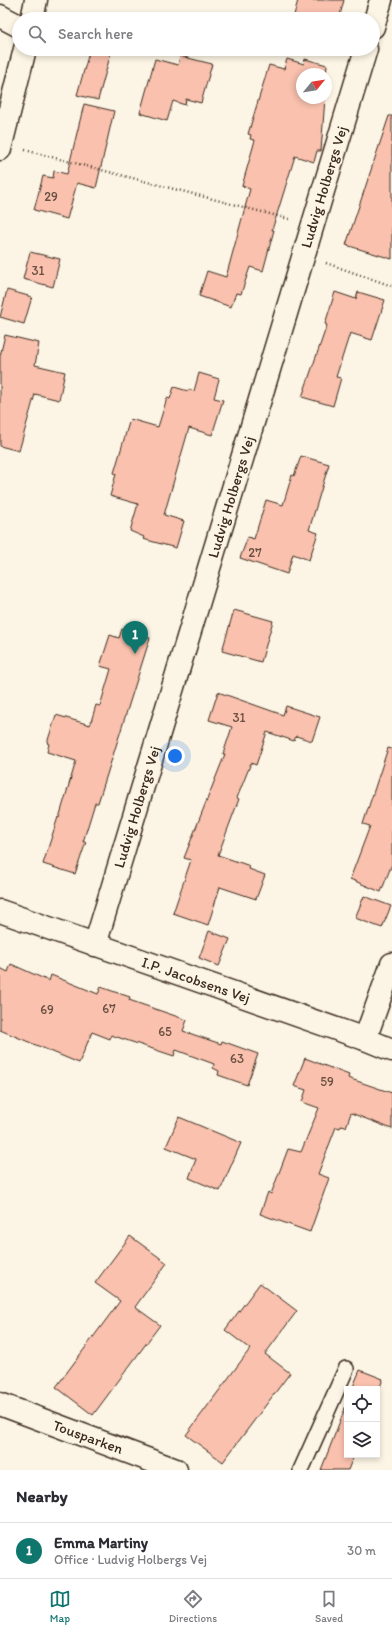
<!DOCTYPE html>
<meta charset="utf-8">
<style>
body{margin:0;font-family:Itim,sans-serif;background:#f7f7f7;color:#2b2b33}
.controls{position:absolute;right:12px;bottom:12px;display:grid;overflow:hidden;border-radius:0px;box-shadow:0 2px 6px #0003}
.controls button{width:36px;height:36px;display:grid;place-items:center;padding:0;border:0;border-bottom:1px solid #e1e1e2;background:#fff;color:#2b2b33;font:20px sans-serif}
.compass{position:absolute;left:296px;top:68px;width:36px;height:36px;border-radius:50%;background:#fff;box-shadow:0 2px 6px #0003;rotate:60deg}
.you{position:absolute;left:175px;top:756px;width:14px;height:14px;margin:-10px;border:3px solid #fff;border-radius:50%;background:#1a73e8;box-shadow:0 0 0 6px #1a73e833}
.badge{display:grid;place-items:center;width:26px;height:26px;border-radius:50%;background:#0f766e;color:#fff;font-size:13px;font-weight:700}
.pin{position:absolute;translate:-50% -33px;filter:drop-shadow(0 1px 2px #0008)}
.pin::after{content:'';position:absolute;top:21px;width:14px;height:12px;background:inherit;clip-path:polygon(0 0,100% 0,50% 100%)}
.list{margin:0;padding:0;list-style:none}
h2{display:flex;justify-content:space-between;align-items:center;height:52px;margin:0;padding:0 16px;font-size:17px}
h2 small{font-size:13px;font-weight:400;color:#7c7c81}
.list li{display:grid;grid-template-columns:26px 1fr auto;gap:12px;align-items:center;box-sizing:border-box;height:56px;padding:0 16px;border-top:1px solid #e1e1e2}
.list b{display:block;font-size:15px;white-space:nowrap}
.list p{margin:0;font-size:13px;white-space:nowrap;color:#7c7c81}
.list em{font-size:13px;font-style:normal;color:#7c7c81}
.icon{flex:none;width:22px;height:22px;fill:none;stroke:currentColor;stroke-width:2;stroke-linecap:round;stroke-linejoin:round}
.map{position:relative;flex:none;width:392px;height:1470px;overflow:hidden}
.search{position:absolute;background:#fff;box-shadow:0 2px 6px #0003;left:12px;right:12px;top:12px;height:44px;display:flex;align-items:center;gap:10px;box-sizing:border-box;padding:0 14px;border-radius:22px;color:#7c7c81;font-size:15px}
.sheet{height:108px;background:#fff}
nav{display:flex;justify-content:space-around;align-items:center;box-sizing:border-box;height:56px;border-top:1px solid #e1e1e2;background:#fff;font-size:11px;color:#7c7c81}
nav a{display:grid;justify-items:center;gap:2px}
nav .on{color:#0f766e}
.map>svg:first-child{display:block}
.building{fill:#f9c1ae;stroke:#3b2a1e}
.lines{fill:none;stroke-linecap:round;stroke-linejoin:round}
.service-casing{stroke:#3b2a1e;stroke-width:18}
.minor-casing{stroke:#3b2a1e;stroke-width:25}
.path{stroke:#3b2a1e;stroke-width:2.5;stroke-dasharray:1 3;stroke-linecap:butt}
.service{stroke:#fcf5e5;stroke-width:15}
.minor{stroke:#fcf5e5;stroke-width:22}
.labels{text-anchor:middle;dominant-baseline:central;stroke-width:3.5;stroke-linejoin:round;paint-order:stroke}
.number-label{font-size:13px;fill:#6a5042}
.street-label{font-size:15px;fill:#3b2a1e;stroke:#fcf5e5}
</style>
<div class="map">
<svg width="392" height="1470" viewBox="0 0 392 1470">
<rect width="100%" height="100%" fill="#fcf5e5"/>
<filter id="ink" filterUnits="userSpaceOnUse"><feTurbulence type="fractalNoise" baseFrequency=".025" numOctaves="2"/><feDisplacementMap in="SourceGraphic" scale="8" xChannelSelector="R" yChannelSelector="G"/><feConvolveMatrix kernelMatrix="1 2 1 2 8 2 1 2 1" color-interpolation-filters="sRGB"/></filter>
<g filter="url(#ink)">
<!-- building -->
<g class="building">
<polygon points="298,0 344,0 339,19 293,19"/>
<polygon points="90,49 112,49 98,100 77,95"/>
<polygon points="180,56 212,64 201,103 186,99 185,105 173,101 167,121 140,113 155,59 178,65"/>
<polygon points="287,59 304,64 305,59 327,65 326,76 326,74 302,74 302,98 325,98 321,151 317,151 314,162 295,156 272,230 274,230 263,271 250,267 241,294 236,293 231,307 199,296 207,271 226,277 250,189 242,186 255,140 250,139 251,135 248,134 269,65 284,69"/>
<polygon points="84,104 114,111 96,188 77,183 67,219 34,210 43,176 53,178 54,171 67,174"/>
<polygon points="389,116 392,116 392,259 346,245"/>
<polygon points="30,252 60,259 53,287 23,279"/>
<polygon points="7,290 32,297 24,324 0,317"/>
<polygon points="335,292 356,299 358,292 385,300 372,340 350,333 336,377 341,378 333,406 302,397 327,325 325,324"/>
<polygon points="5,335 39,343 35,365 65,372 59,400 35,394 19,451 0,446 0,356"/>
<polygon points="199,373 219,379 214,398 223,400 212,435 189,428 164,515 184,521 176,548 143,539 144,537 130,531 138,504 110,496 116,474 114,473 130,419 158,427 167,398 170,399 174,387 188,391 189,389 194,391"/>
<polygon points="301,456 329,464 309,530 318,533 309,560 293,554 287,574 240,558 248,537 254,539 266,500 283,505 292,475 294,476"/>
<polygon points="234,610 273,621 261,662 222,651"/>
<polygon points="122,629 150,638 98,803 95,803 83,842 86,842 75,874 43,864 58,817 59,818 76,761 47,752 49,744 47,743 56,715 90,725 96,705 100,706 111,669 100,666 110,635 119,638"/>
<polygon points="218,692 283,715 286,706 320,717 312,741 296,736 294,741 267,732 256,765 251,763 237,798 239,799 218,855 250,866 249,869 265,875 256,899 220,887 208,925 173,913 191,860 184,858 225,754 223,754 232,727 209,720"/>
<polygon points="388,748 392,749 392,864 381,892 350,879 370,826 363,824"/>
<polygon points="364,896 391,906 382,928 355,918"/>
<polygon points="209,931 230,939 219,966 199,958"/>
<polygon points="11,964 49,981 51,975 98,994 101,987 115,992 130,997 129,1000 187,1020 183,1031 221,1044 222,1041 258,1054 247,1085 218,1075 219,1071 213,1068 214,1064 176,1050 174,1056 111,1035 110,1039 92,1032 79,1063 0,1030 0,968 8,972"/>
<polygon points="305,1058 349,1075 348,1078 392,1093 392,1129 351,1113 346,1127 341,1126 340,1128 336,1127 318,1174 329,1178 310,1232 260,1214 268,1192 271,1194 288,1149 301,1152 319,1108 302,1102 306,1090 294,1086"/>
<polygon points="179,1117 241,1143 220,1191 189,1178 196,1159 166,1147"/>
<polygon points="130,1236 167,1263 135,1307 160,1325 93,1415 56,1387 120,1301 95,1283"/>
<polygon points="260,1283 297,1311 265,1354 290,1373 223,1462 186,1435 250,1349 225,1330"/>
<polygon points="360,1370 383,1379 377,1395 377,1389 352,1389"/>
<polygon points="347,1403 347,1455 354,1455 348,1470 321,1470"/>
</g>
<g class="lines">
<!-- service casing -->
<g class="service-casing">
<polyline id="service" points="301,1470 346,1369"/>
</g>
<!-- minor casing -->
<g class="minor-casing">
<g id="minor">
<polyline points="0,16 19,26"/>
<polyline points="32,19 36,0"/>
<polyline points="373,27 381,0"/>
<polyline points="0,149 25,49"/>
<polyline points="0,911 365,1039 392,1050"/>
<polyline points="95,945 366,49"/>
<polyline points="365,1039 392,964"/>
<polyline points="0,1404 176,1470"/>
</g>
</g>
<!-- path -->
<g class="path">
<polyline points="25,150 289,219"/>
<polyline points="326,263 392,286"/>
</g>
<!-- service -->
<use href="#service" class="service"/>
<!-- minor -->
<use href="#minor" class="minor"/>
</g>
</g>
<g class="labels">
<!-- number labels -->
<g class="number-label">
<text x="51" y="196">29</text>
<text x="38" y="270">31</text>
<text x="255" y="552">27</text>
<text x="239" y="717">31</text>
<text x="109" y="1008">67</text>
<text x="47" y="1009">69</text>
<text x="165" y="1031">65</text>
<text x="237" y="1058">63</text>
<text x="327" y="1081">59</text>
</g>
<!-- street labels -->
<g class="street-label">
<text transform="translate(324 187) rotate(-73)">Ludvig Holbergs Vej</text>
<text transform="translate(231 497) rotate(-73)">Ludvig Holbergs Vej</text>
<text transform="translate(137 807) rotate(-73)">Ludvig Holbergs Vej</text>
<text transform="translate(196 980) rotate(19)">I.P. Jacobsens Vej</text>
<text transform="translate(88 1437) rotate(20)">Tousparken</text>
</g>
</g>
</svg>
<div class="controls">
<button><svg class="icon" aria-label="locate" viewBox="0 0 24 24"><circle cx="12" cy="12" r="6"/><path d="M12 2v4M12 18v4M2 12h4M18 12h4"/></svg></button>
<button><svg class="icon" aria-label="layers" viewBox="0 0 24 24"><path d="M12 4l9 5-9 5-9-5zM3 14l9 5 9-5"/></svg></button>
</div>
<svg class="compass" viewBox="-18 -18 36 36"><path d="M0-13l5 13h-10z" fill="#e53935"/><path d="M0 13l5-13h-10z" fill="#7c7c81"/></svg>
<div class="you"></div>
<div class="pin badge" style="left:135px;top:654px">1</div>
<div class="search"><svg class="icon" aria-label="search" viewBox="0 0 24 24"><circle cx="10" cy="10" r="6"/><path d="M15 15l6 6"/></svg>Search here</div>
</div>
<section class="sheet">
<h2>Nearby<small></small></h2>
<ul class="list">
<li><span class="badge">1</span><div><b>Emma Martiny</b><p>Office · Ludvig Holbergs Vej</p></div><em>30 m</em></li>
</ul>
</section>
<nav>
<a class="on"><svg class="icon" aria-label="map" viewBox="0 0 24 24"><path d="M3 6l6-2 6 2 6-2v14l-6 2-6-2-6 2zM9 4v14M15 6v14"/></svg>Map</a>
<a><svg class="icon" aria-label="directions" viewBox="0 0 24 24"><path d="M12 3l9 9-9 9-9-9zM9 14v-3h6M13 9l2 2-2 2"/></svg>Directions</a>
<a><svg class="icon" aria-label="saved" viewBox="0 0 24 24"><path d="M7 4h10v16l-5-4-5 4z"/></svg>Saved</a>
</nav>
